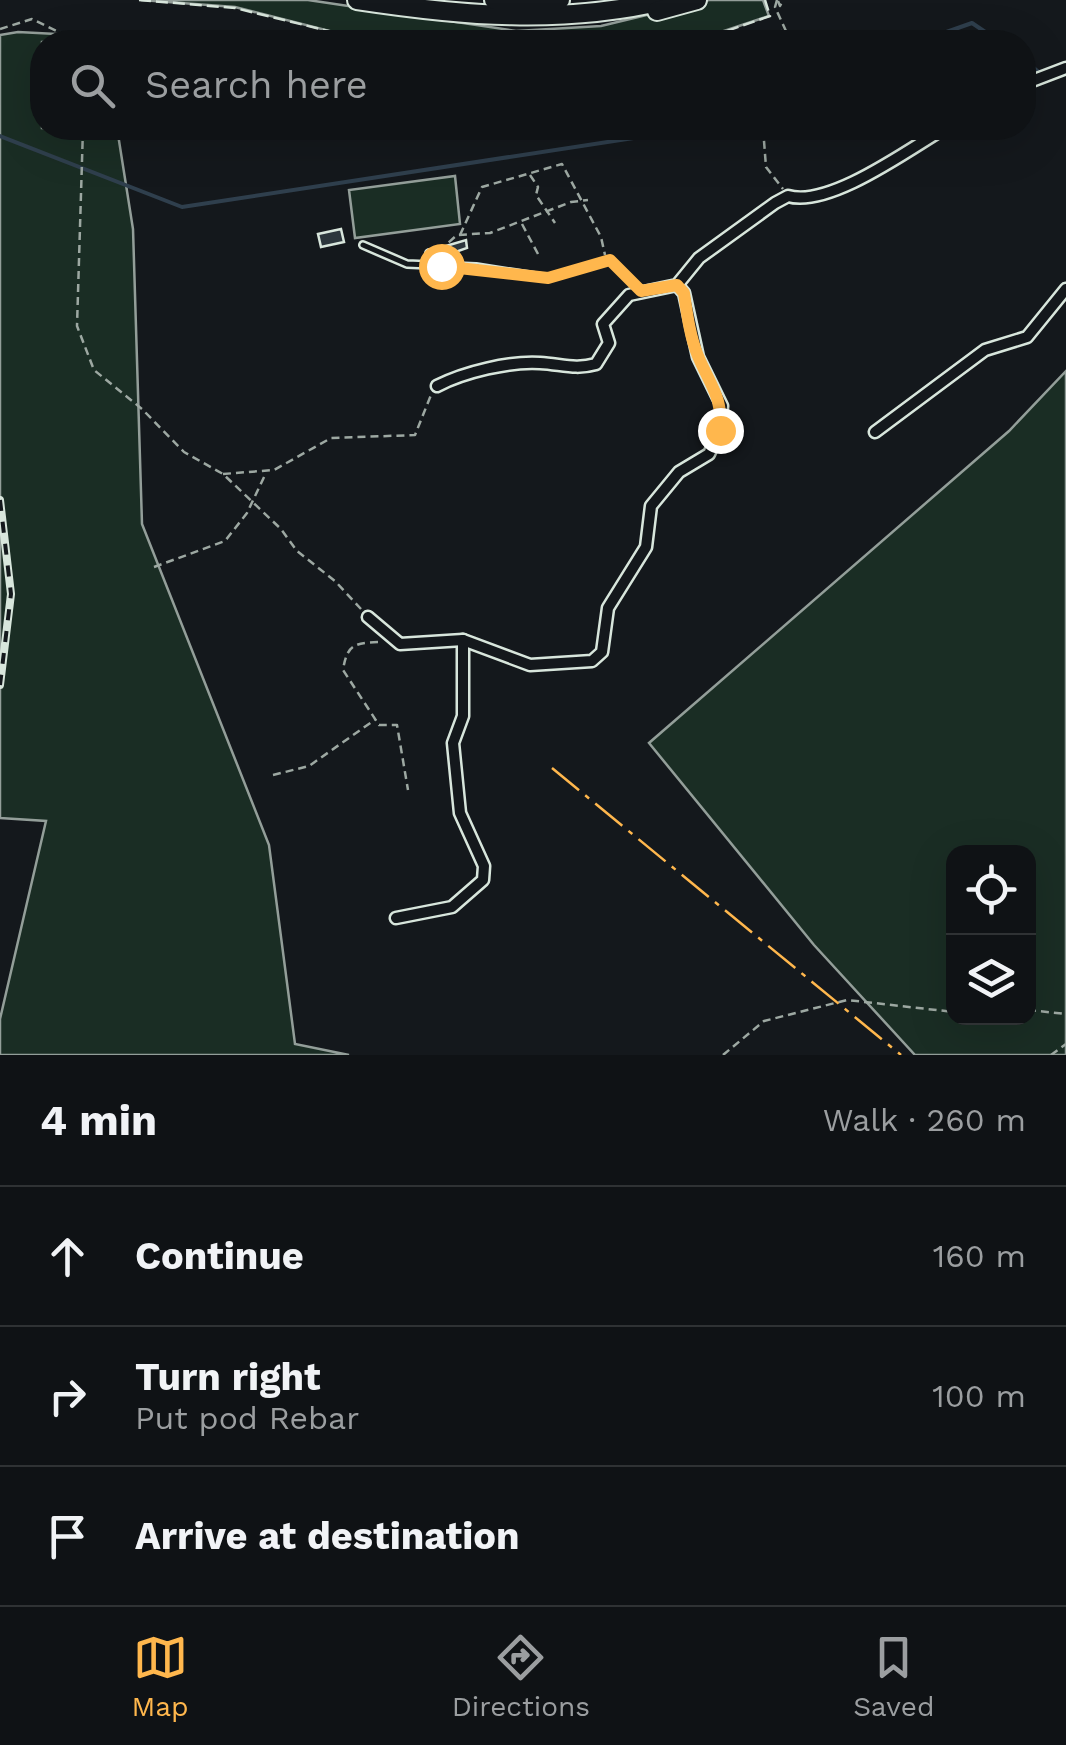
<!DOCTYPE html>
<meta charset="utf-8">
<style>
body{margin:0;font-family:"Work Sans",sans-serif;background:#1d2022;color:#f1f3f6}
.controls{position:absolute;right:30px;bottom:30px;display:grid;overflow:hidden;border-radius:20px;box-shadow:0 10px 40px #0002}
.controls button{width:90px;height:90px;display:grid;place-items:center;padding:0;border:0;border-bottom:2px solid #2f3234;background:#0f1215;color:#f1f3f6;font:50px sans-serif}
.stop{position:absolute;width:30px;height:30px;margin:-22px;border:8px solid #ffb74d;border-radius:50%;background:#fff}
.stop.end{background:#ffb74d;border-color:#fff;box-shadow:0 2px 10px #0008}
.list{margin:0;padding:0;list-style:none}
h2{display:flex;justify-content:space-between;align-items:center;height:130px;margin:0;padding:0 40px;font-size:42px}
h2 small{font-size:32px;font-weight:400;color:#9b9ea0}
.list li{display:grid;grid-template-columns:65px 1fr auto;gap:30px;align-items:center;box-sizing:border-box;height:140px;padding:0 40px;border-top:2px solid #2f3234}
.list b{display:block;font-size:38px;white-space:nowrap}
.list p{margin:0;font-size:32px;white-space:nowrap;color:#9b9ea0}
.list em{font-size:32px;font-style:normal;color:#9b9ea0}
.icon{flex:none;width:55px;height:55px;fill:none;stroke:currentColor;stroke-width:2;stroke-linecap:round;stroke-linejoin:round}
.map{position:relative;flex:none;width:1066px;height:1055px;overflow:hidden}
.search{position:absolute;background:#0f1215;box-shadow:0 10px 40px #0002;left:30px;right:30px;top:30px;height:110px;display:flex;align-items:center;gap:25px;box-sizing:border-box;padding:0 35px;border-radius:40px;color:#9b9ea0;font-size:38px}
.sheet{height:550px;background:#0f1215}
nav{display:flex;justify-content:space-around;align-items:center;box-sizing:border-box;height:140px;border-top:2px solid #2f3234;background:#0f1215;font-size:28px;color:#9b9ea0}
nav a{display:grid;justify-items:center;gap:5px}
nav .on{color:#ffb74d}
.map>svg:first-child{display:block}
.green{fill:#1a2d24;stroke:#939e99;stroke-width:2.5;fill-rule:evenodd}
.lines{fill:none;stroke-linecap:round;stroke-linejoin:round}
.stream{stroke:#2f3f4d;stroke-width:4}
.building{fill:#2c363c;stroke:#d8e6dc;stroke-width:2.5}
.lane-casing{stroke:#d8e6dc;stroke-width:10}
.street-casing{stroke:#d8e6dc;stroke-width:15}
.highway-casing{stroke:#d8e6dc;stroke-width:22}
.path{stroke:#9da8a2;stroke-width:2.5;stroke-dasharray:8 5;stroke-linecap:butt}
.lane{stroke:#14181c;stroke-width:5}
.street{stroke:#14181c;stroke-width:10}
.highway{stroke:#14181c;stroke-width:18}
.rail-casing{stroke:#d8e6dc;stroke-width:8}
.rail{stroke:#14181c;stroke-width:4;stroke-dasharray:11;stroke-linecap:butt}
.fence{stroke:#d8e6dc;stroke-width:2.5;stroke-dasharray:12 5;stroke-linecap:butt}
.power{stroke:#ffb74d;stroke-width:2.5;stroke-dasharray:35 8 5 8;stroke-linecap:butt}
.route{stroke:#ffb74d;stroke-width:12}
</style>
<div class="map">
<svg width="1066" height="1055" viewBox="0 0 1066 1055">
<rect width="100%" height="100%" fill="#14181c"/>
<!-- green -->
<g class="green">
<polygon points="141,0 308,0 516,31 601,26 709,0 763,0 769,16 691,42 408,42 391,37 357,38 235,7"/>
<polygon points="18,32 153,39 42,42 42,128 117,128 133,229 142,524 269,845 295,1044 349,1055 0,1055 0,1019 46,821 0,818 0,35"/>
<polygon points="455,176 460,224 355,238 349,190"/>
<path d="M1066 371V1055H915L814 945 649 743 1009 431ZM954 852H1028V1018H954Z"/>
</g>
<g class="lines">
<!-- stream -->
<g class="stream">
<polyline points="918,42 972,23 1000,42"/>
<polyline points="1024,60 1040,73"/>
<polyline points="0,136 182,207 699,128"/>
</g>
</g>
<!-- building -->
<g class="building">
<polygon points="341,229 344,242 321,247 318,234"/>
<polygon points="466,240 467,248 447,255 446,246"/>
</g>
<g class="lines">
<!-- lane casing -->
<g class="lane-casing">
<g id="lane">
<polyline points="363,245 407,264 476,267 548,278 610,260 641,291"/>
<polyline points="429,253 433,266"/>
</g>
</g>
<!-- street casing -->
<g class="street-casing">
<g id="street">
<polyline points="1024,84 1066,68"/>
<path d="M437 386C464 372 510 361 540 363 561 364 575 370 596 364L609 343 603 324 629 295 677 285 699 258 775 203 788 196C829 208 908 150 945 128"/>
<polyline points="875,432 985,350 1027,337 1066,289"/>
<polyline points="368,617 400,644 463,640 530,665 592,661 602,652 608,608 646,547 651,506 679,472 709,454 720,430 722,406 698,357 684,293 677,285"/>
<polyline points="396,918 452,907 483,880 484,866 460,813 453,743 463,716 463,640"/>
</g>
</g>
<!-- highway casing -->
<g class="highway-casing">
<g id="highway">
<path d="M357 0C463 16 561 25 667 0"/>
<polyline points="494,0 560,0"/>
<polyline points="657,11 697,0"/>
</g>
</g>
<!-- path -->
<g class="path">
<polyline points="777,0 775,7 791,42"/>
<polyline points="778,1 780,6 783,0"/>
<polyline points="0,29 32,19 79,42"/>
<polyline points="751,42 782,31"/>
<polyline points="83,128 77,326 94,370 142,409 184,452 223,474 281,529 297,551 335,581 361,609"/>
<polyline points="763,128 766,167 783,189"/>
<polyline points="530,175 538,187 536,195 555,223"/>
<polyline points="522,224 538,254"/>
<polyline points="460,235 482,187 562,164 601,237 605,255"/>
<polyline points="439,251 457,235 490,233 571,202 588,200"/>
<polyline points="223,474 274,470 331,438 415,435 431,395"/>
<polyline points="154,567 225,541 247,513 266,473"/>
<path d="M378 642C354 643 347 645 343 670L379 725H397L408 790"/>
<polyline points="273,775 309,766 376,719"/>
<polyline points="1028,1010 1066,1014"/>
<polyline points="723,1055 764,1021 847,1000 954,1012"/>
<polyline points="1051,1055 1066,1044"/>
</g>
<!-- lane -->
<use href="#lane" class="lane"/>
<!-- street -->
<use href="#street" class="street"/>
<!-- highway -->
<use href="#highway" class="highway"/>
<!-- rail casing -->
<g class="rail-casing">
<polyline id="rail" points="0,500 11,594 0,685"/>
</g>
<!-- rail -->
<use href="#rail" class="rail"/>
<!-- fence -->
<g class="fence">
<polyline points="139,0 235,8 357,38 405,42"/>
<polyline points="695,42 770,16 765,0"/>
</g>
<!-- power -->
<polyline class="power" points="552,768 901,1055"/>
</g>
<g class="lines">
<!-- route -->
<path class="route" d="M441 266 548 278 610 260 641 291 677 285 684 293C687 314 690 337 698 356 710 385 723 397 720 430"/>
</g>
</svg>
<div class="controls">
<button><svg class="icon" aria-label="locate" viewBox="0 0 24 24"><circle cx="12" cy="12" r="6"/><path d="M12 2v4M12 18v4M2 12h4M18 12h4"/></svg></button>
<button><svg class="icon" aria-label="layers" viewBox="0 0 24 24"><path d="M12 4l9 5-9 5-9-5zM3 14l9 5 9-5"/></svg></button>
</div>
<div class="stop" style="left:441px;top:266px"></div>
<div class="stop end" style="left:720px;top:430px"></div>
<div class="search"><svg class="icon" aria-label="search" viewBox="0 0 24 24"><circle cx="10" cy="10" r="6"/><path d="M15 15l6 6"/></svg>Search here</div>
</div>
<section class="sheet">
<h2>4 min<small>Walk · 260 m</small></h2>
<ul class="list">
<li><svg class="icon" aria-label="ahead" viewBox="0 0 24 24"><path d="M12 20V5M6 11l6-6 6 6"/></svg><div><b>Continue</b></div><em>160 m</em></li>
<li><svg class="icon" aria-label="right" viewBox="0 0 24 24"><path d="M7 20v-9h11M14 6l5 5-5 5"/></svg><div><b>Turn right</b><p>Put pod Rebar</p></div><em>100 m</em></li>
<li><svg class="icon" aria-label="arrive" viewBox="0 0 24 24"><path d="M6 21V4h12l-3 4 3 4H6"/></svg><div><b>Arrive at destination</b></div></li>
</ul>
</section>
<nav>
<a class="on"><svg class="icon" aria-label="map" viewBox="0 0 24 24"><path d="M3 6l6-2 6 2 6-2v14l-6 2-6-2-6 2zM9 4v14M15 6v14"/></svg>Map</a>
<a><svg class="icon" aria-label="directions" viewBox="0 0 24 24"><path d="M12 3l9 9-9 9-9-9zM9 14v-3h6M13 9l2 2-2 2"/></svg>Directions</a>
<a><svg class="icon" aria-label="saved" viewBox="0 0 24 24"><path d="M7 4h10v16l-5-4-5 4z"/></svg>Saved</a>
</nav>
